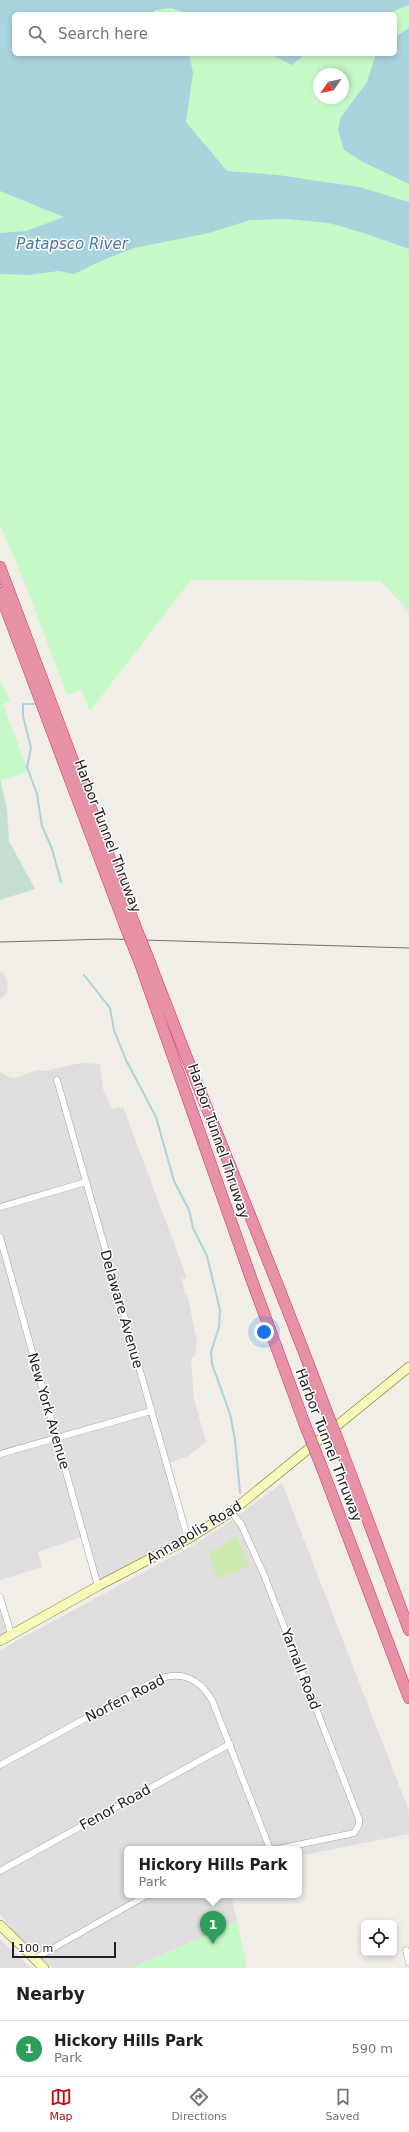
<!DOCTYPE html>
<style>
body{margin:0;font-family:"DejaVu Sans",sans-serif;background:#f2f2f2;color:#202124}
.controls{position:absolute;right:12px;bottom:12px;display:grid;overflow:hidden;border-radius:6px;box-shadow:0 2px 6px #0003}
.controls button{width:36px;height:36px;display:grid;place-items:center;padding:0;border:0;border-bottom:1px solid #e0e0e0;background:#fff;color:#202124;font:20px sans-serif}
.compass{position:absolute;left:313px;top:68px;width:36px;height:36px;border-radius:50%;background:#fff;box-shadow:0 2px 6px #0003;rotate:236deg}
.scale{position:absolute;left:12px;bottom:10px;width:104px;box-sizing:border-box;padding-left:4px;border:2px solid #202020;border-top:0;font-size:11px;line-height:14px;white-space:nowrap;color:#202020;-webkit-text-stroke:3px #fff;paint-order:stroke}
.you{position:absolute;left:264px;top:1332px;width:14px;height:14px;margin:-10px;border:3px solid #fff;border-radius:50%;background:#1a73e8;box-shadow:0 0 0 6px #1a73e833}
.badge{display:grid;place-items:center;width:26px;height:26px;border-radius:50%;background:#ce030d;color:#fff;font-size:13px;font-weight:700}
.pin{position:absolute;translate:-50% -33px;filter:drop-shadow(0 1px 2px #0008)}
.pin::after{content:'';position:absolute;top:21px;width:14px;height:12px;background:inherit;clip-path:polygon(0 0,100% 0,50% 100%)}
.popup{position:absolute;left:124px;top:1846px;width:178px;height:52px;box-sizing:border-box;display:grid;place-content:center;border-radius:6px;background:#fff;filter:drop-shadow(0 1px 3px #0005);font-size:13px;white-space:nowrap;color:#757577}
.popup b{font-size:15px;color:#202124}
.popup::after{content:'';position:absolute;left:50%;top:100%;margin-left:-8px;border:8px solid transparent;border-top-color:#fff}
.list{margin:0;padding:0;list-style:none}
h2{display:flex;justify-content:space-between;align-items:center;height:52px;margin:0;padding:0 16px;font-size:17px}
h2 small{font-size:13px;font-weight:400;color:#757577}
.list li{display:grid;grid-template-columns:26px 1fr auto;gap:12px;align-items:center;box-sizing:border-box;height:56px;padding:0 16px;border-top:1px solid #e0e0e0}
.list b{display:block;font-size:15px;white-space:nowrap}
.list p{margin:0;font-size:13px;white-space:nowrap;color:#757577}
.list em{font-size:13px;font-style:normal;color:#757577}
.icon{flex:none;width:22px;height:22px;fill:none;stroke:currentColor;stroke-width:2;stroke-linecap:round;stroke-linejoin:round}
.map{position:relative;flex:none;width:409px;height:1968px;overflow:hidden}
.search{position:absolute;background:#fff;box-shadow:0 2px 6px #0003;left:12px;right:12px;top:12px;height:44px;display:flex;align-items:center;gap:10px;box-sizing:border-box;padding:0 14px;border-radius:6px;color:#757577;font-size:15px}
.sheet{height:108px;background:#fff}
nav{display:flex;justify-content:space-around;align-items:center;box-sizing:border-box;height:56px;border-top:1px solid #e0e0e0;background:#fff;font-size:11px;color:#757577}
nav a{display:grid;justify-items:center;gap:2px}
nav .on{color:#ce030d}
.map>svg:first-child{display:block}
.residential{fill:#dfddde}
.grass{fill:#cee9af}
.wetland{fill:#c4dfd1}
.park{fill:#c6f9c8;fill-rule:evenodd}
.water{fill:#a9d4dd}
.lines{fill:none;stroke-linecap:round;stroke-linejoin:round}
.stream{stroke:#a9d4dd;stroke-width:2}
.street-casing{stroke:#a4a4a4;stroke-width:7}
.secondary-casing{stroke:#727807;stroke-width:10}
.highway-casing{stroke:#d92a6f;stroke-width:12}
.street{stroke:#fff;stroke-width:6}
.secondary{stroke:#f9f9bd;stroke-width:9}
.highway{stroke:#e691a5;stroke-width:11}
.tram{stroke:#6e6e6e;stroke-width:1}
.highway-bridge-casing{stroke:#d92a6f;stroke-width:12;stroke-linecap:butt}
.highway-bridge{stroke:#e691a5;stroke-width:11}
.labels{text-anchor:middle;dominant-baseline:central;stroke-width:3;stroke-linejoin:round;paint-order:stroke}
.street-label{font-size:14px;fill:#202020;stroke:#fff}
.water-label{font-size:15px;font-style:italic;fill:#4778a0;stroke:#fff}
</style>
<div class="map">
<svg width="409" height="1968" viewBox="0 0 409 1968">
<rect width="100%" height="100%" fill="#f1ede7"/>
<!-- residential -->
<g class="residential">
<polygon points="0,972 3,973 8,984 7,992 0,1000"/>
<polygon points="81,1063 100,1064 103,1089 112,1109 123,1107 187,1278 182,1279 185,1295 187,1294 197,1341 195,1356 191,1359 194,1399 206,1442 188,1456 166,1465 182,1536 99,1581 84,1536 38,1552 42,1567 0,1580 0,1072 9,1077 16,1078 37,1070 44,1071"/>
<polygon points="282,1483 409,1811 409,1834 299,1856 299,1849 127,1849 127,1895 231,1895 237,1921 132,1968 52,1968 12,1930 0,1913 0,1650 192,1546 229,1522"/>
<polygon points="0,1608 6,1632 0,1635"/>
<polygon points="0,1939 31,1968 0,1968"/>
</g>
<!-- grass -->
<polygon class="grass" points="236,1536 249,1566 217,1579 209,1553"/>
<!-- wetland -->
<polygon class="wetland" points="0,778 7,810 9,841 35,889 0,900"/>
<!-- park -->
<g class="park">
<path d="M0 0H409V612L381 581 191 580 90 711 81 690 67 695 24 581 0 525ZM14 14H395V54H14ZM319 74H343V98H319Z"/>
<polygon points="0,680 10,701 3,704 28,771 0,781"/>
<polygon points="237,1921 247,1968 132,1968"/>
</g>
<!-- water -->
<g class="water">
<polygon points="0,0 409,0 409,5 386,14 337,14 335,12 329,14 189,14 171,8 155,10 152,14 14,14 14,54 189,54 193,73 186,122 227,171 278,175 359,187 409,202 409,249 364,233 329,223 287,219 250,220 209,233 134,248 101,261 74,274 59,271 28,275 0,274 0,233 26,231 64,217 0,191"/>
<polygon points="409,28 409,184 363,162 344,150 338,130 341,117 367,82 376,54 395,54 395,37"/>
<polygon points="270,54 305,54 292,65"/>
</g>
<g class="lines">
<!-- stream -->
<g class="stream">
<polyline points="37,704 23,704 23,716 31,748 27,767 37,794 42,826 52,849 61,882"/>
<polyline points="84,975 110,1008 114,1030 126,1060 156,1117 174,1181 189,1210 193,1228 207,1256 220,1310 219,1327 211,1352 212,1364 230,1414 235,1439 240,1493"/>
</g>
<!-- street casing -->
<g class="street-casing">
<g id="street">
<polyline points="57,1080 188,1539"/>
<polyline points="0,1207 86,1182"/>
<polyline points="0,1237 98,1586"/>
<polyline points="0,1454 151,1411"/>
<polyline points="231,1512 241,1524 264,1575 359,1819 359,1825 354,1833 278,1849"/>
<polyline points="0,1597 11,1634"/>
<path d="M0 1765 156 1680C180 1670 199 1678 212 1700L270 1849"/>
<polyline points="0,1871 230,1744"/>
<polyline points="406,1950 409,1963"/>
<polyline points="34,1959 147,1895"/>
</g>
</g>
<!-- secondary casing -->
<g class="secondary-casing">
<g id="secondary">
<polyline points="0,1641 98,1586 188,1539 231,1512 409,1367"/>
<polyline points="0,1925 44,1968"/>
</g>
</g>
<!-- highway casing -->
<g class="highway-casing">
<g id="highway">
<polyline points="0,567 134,923"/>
<polyline points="0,593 124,923"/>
<polyline points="140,963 251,1278 305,1425"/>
<path d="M150 963C207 1113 270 1260 326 1410"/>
<polyline points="342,1451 409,1630"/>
<polyline points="322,1468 409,1698"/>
</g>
</g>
<!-- street -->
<use href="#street" class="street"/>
<!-- secondary -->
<use href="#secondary" class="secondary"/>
<!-- highway -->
<use href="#highway" class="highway"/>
<!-- tram -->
<polyline class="tram" points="0,942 110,939 409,948"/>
<!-- highway-bridge casing -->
<g class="highway-bridge-casing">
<g id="highway-bridge">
<polyline points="124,923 140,963"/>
<polyline points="134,923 150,963"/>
<polyline points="326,1410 342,1451"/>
<polyline points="305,1425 322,1468"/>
</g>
</g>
<!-- highway-bridge -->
<use href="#highway-bridge" class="highway-bridge"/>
</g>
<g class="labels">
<!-- street labels -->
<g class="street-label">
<text transform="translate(108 836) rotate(69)">Harbor Tunnel Thruway</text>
<text transform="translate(219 1141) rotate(71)">Harbor Tunnel Thruway</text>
<text transform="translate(122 1309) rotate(74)">Delaware Avenue</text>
<text transform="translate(49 1411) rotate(74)">New York Avenue</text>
<text transform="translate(329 1445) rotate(69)">Harbor Tunnel Thruway</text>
<text transform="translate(194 1532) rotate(-31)">Annapolis Road</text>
<text transform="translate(301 1669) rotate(69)">Yarnall Road</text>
<text transform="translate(125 1698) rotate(-27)">Norfen Road</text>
<text transform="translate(115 1807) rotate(-29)">Fenor Road</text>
</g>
<!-- water labels -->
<g class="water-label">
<text x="72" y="244">Patapsco River</text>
</g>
</g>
</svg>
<div class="controls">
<button><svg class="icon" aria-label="locate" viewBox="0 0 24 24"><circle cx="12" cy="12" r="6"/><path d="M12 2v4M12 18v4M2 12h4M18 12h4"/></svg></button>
</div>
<svg class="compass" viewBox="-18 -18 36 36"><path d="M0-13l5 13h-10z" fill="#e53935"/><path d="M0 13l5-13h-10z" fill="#757577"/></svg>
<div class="scale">100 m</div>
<div class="you"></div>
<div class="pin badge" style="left:213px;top:1944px;background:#2e9e5b">1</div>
<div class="popup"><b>Hickory Hills Park</b>Park</div>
<div class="search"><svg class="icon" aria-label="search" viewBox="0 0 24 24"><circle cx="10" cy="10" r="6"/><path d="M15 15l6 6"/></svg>Search here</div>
</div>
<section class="sheet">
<h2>Nearby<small></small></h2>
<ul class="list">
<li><span class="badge" style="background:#2e9e5b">1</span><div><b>Hickory Hills Park</b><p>Park</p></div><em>590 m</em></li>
</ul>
</section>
<nav>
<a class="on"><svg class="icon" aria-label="map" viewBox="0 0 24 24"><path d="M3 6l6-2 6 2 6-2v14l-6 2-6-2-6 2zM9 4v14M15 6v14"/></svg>Map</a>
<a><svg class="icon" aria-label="directions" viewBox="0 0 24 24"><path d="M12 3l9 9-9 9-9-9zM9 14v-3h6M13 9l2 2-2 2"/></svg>Directions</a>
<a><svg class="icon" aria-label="saved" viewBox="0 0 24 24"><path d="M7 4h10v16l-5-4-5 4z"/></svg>Saved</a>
</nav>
